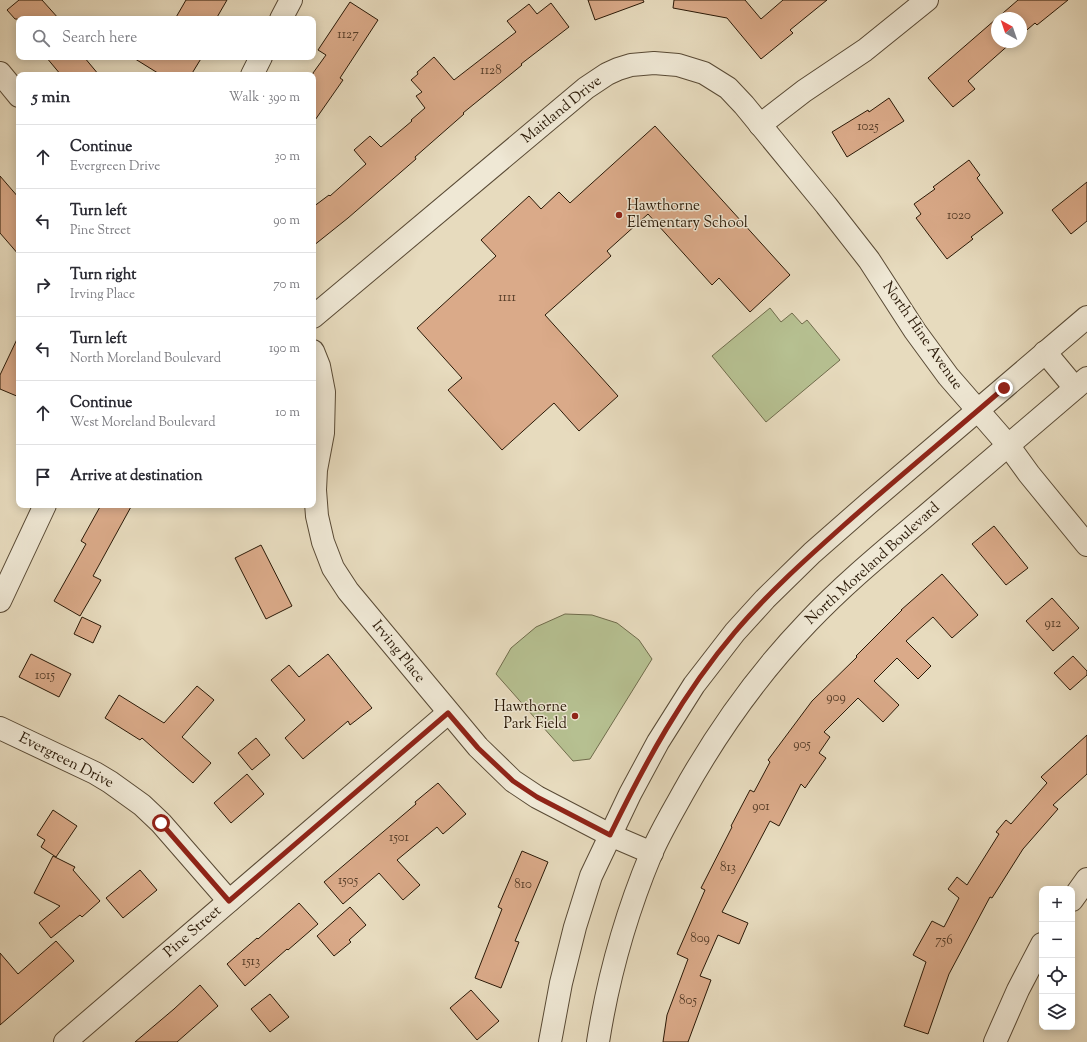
<!DOCTYPE html>
<meta charset="utf-8">
<style>
body{margin:0;font-family:"Sorts Mill Goudy",serif;background:#f7f7f7;color:#2b2b33}
.controls{position:absolute;right:12px;bottom:12px;display:grid;overflow:hidden;border-radius:8px;box-shadow:0 2px 10px #0003}
.controls button{width:36px;height:36px;display:grid;place-items:center;padding:0;border:0;border-bottom:1px solid #e1e1e2;background:#fff;color:#2b2b33;font:20px sans-serif}
.compass{position:absolute;left:991px;top:12px;width:36px;height:36px;border-radius:50%;background:#fff;box-shadow:0 2px 10px #0003;rotate:320deg}
.stop{position:absolute;width:12px;height:12px;margin:-9px;border:3px solid #8f2418;border-radius:50%;background:#fff}
.stop.end{background:#8f2418;border-color:#fff;box-shadow:0 1px 4px #0008}
.list{margin:0;padding:0;list-style:none}
h2{display:flex;justify-content:space-between;align-items:center;height:52px;margin:0;padding:0 16px;font-size:17px}
h2 small{font-size:13px;font-weight:400;color:#7c7c81}
.list li{display:grid;grid-template-columns:26px 1fr auto;gap:12px;align-items:center;box-sizing:border-box;height:64px;padding:0 16px;border-top:1px solid #e1e1e2}
.list b{display:block;font-size:15px;white-space:nowrap}
.list p{margin:0;font-size:13px;white-space:nowrap;color:#7c7c81}
.list em{font-size:13px;font-style:normal;color:#7c7c81}
.icon{flex:none;width:22px;height:22px;fill:none;stroke:currentColor;stroke-width:2;stroke-linecap:round;stroke-linejoin:round}
.map{position:relative;flex:none;width:1087px;height:1042px;overflow:hidden}
.search{position:absolute;background:#fff;box-shadow:0 2px 10px #0003;left:16px;top:16px;width:300px;height:44px;display:flex;align-items:center;gap:10px;box-sizing:border-box;padding:0 14px;border-radius:8px;color:#7c7c81;font-size:15px}
.panel{position:absolute;background:#fff;box-shadow:0 2px 10px #0003;left:16px;top:72px;width:300px;height:436px;border-radius:8px}
.map>svg:first-child{display:block}
.green{fill:#b6c091;stroke:#706c4c}
.building{fill:#daaa89;stroke:#2a1907}
.lines{fill:none;stroke-linecap:round;stroke-linejoin:round}
.minor-casing{stroke:#594a35;stroke-width:24}
.tertiary-casing{stroke:#594a35;stroke-width:24}
.minor{stroke:#efe8d5;stroke-width:22}
.tertiary{stroke:#efe8d5;stroke-width:22}
.route{stroke:#8f2418;stroke-width:5}
.poi-dot{fill:#8f2418;stroke:#efe8d5;stroke-width:1.5}
.labels{text-anchor:middle;dominant-baseline:central;stroke-width:3;stroke-linejoin:round;paint-order:stroke}
.number-label{font-size:13px;fill:#563d28}
.street-label{font-size:15px;fill:#2a1907;stroke:#efe8d5}
.poi-label{font-size:15px;fill:#2a1907;stroke:#efe8d5;text-anchor:start}
</style>
<div class="map">
<svg width="1087" height="1042" viewBox="0 0 1087 1042">
<rect width="100%" height="100%" fill="#e7dbbe"/>
<filter id="stains"><feTurbulence type="fractalNoise" baseFrequency=".005" numOctaves="4"/><feColorMatrix values="0 0 0 0 .2 0 0 0 0 .09 0 0 0 0 .02 0 0 0 .5 -.17"/></filter>
<radialGradient id="worn" r=".72"><stop offset=".6" stop-color="#630" stop-opacity="0"/><stop offset="1" stop-color="#630" stop-opacity=".3"/></radialGradient>
<!-- green -->
<g class="green">
<polygon points="770,308 781,322 792,313 802,324 807,320 840,360 766,422 712,356"/>
<polygon points="565,614 592,615 617,623 639,640 652,659 590,759 573,761 496,674 511,648 536,627"/>
</g>
<!-- building -->
<g class="building">
<polygon points="19,0 42,0 59,19 15,19 7,10"/>
<polygon points="186,0 227,0 216,19 175,19"/>
<polygon points="588,0 643,0 644,2 595,20"/>
<polygon points="674,0 745,0 761,19 783,0 827,0 790,30 793,33 761,59 727,18 673,8"/>
<polygon points="1018,0 1068,0 1037,25 1035,23 1021,35 1021,18 997,18 997,42 1012,42 968,81 975,89 953,107 928,78"/>
<polygon points="350,2 378,20 340,78 343,80 313,123 313,73 326,55 318,50"/>
<polygon points="551,3 569,27 521,64 522,65 463,113 464,114 415,157 416,159 348,218 313,246 313,207 329,195 330,196 366,164 354,150 370,136 381,147 412,121 411,120 425,108 416,96 422,92 411,80 418,74 417,72 434,57 454,80 516,32 507,21 529,4 537,14"/>
<polygon points="46,57 84,57 99,75 61,75"/>
<polygon points="132,57 202,57 191,75 161,75"/>
<polygon points="889,98 904,121 847,157 832,132 868,110 869,112"/>
<polygon points="655,126 790,275 750,312 719,278 712,285 648,214 607,251 611,256 545,315 618,396 579,431 554,403 502,450 448,390 462,378 417,328 496,256 481,240 529,196 541,209 559,192 570,203"/>
<polygon points="969,160 980,175 977,178 1003,213 971,237 973,239 947,259 916,218 921,214 914,204 935,189 933,187"/>
<polygon points="0,176 19,198 19,255 0,233"/>
<polygon points="1087,182 1087,221 1071,234 1052,210"/>
<polygon points="19,335 19,397 0,389 0,375"/>
<polygon points="101,505 132,505 93,576 101,580 80,616 54,601 86,544 81,541"/>
<polygon points="994,526 1028,568 1006,585 972,544"/>
<polygon points="261,545 292,606 266,619 235,558"/>
<polygon points="942,574 978,615 952,638 933,617 906,641 931,666 918,679 897,658 874,681 899,705 883,722 858,698 824,732 830,737 819,753 826,758 805,788 801,784 779,826 770,821 722,912 748,923 739,944 718,935 700,976 711,980 688,1042 663,1042 667,1015 688,959 677,954 705,890 701,888 732,827 731,826 750,790 754,792 770,762 768,760 812,701 857,657 856,656 902,610 901,610"/>
<polygon points="1052,598 1079,628 1053,651 1026,621"/>
<polygon points="82,617 101,626 93,643 74,634"/>
<polygon points="31,654 71,674 59,697 19,677"/>
<polygon points="328,654 372,708 350,725 348,721 303,759 285,738 305,720 271,680 289,665 299,677"/>
<polygon points="1073,656 1087,671 1087,675 1070,690 1054,673"/>
<polygon points="197,686 214,700 182,737 211,763 193,783 142,738 140,740 105,718 119,695 164,723"/>
<polygon points="1087,735 1087,774 1053,805 1058,809 1023,849 992,898 990,897 949,974 928,1034 904,1026 926,962 913,955 932,921 944,927 959,898 948,889 957,877 967,885 999,834 996,832 1006,820 1011,824 1047,783 1041,777"/>
<polygon points="256,738 270,755 252,770 238,753"/>
<polygon points="247,774 264,794 231,823 214,803"/>
<polygon points="438,783 466,814 443,834 437,827 397,860 420,885 403,900 379,873 343,904 324,882 416,804 415,802"/>
<polygon points="53,810 77,826 56,857 41,847 45,840 37,835"/>
<polygon points="522,851 548,862 515,941 519,942 501,988 475,978 502,909 498,907"/>
<polygon points="53,856 75,867 73,870 100,901 82,917 80,915 51,938 39,923 60,906 34,893"/>
<polygon points="140,870 157,890 123,918 106,898"/>
<polygon points="299,903 318,924 288,950 287,949 245,986 227,964 257,938 258,939"/>
<polygon points="350,907 366,925 349,940 351,942 334,956 317,936"/>
<polygon points="56,941 74,961 0,1025 0,953 18,974"/>
<polygon points="200,985 218,1006 177,1042 135,1042 174,1009"/>
<polygon points="471,990 499,1021 477,1040 450,1008"/>
<polygon points="270,994 289,1017 270,1032 251,1009"/>
</g>
<g class="lines">
<!-- minor casing -->
<g class="minor-casing">
<g id="minor">
<polyline points="281,19 291,0"/>
<polyline points="0,73 19,96"/>
<polyline points="252,75 261,57"/>
<polyline points="760,125 804,91 865,50 927,0"/>
<polyline points="313,317 586,88 607,74 618,69 631,65 654,63 678,65 704,73 728,88 744,105 826,205 869,260 915,331 948,376 1008,445 1029,474 1087,545"/>
<polyline points="313,351 319,366 324,392 323,433 316,470 315,490 317,516 323,542 333,568 348,591 478,747 513,781 537,797 610,835 652,853"/>
<polyline points="0,601 45,505"/>
<polyline points="0,728 95,773 110,782 142,805 161,823 229,901"/>
<polyline points="1072,900 1087,879"/>
<polyline points="65,1042 448,713"/>
<polyline points="995,1042 1018,990 1042,944"/>
</g>
</g>
<!-- tertiary casing -->
<g class="tertiary-casing">
<g id="tertiary">
<polyline points="1045,352 1075,388"/>
<polyline points="550,1042 561,983 575,927 591,876 630,794 658,742 694,685 735,632 765,599 812,553 869,503 1087,317"/>
<path d="M598 1042C608 978 626 914 651 854 660 833 672 813 683 793 717 732 759 673 808 622 843 585 883 552 922 519 977 472 1032 425 1087 378"/>
</g>
</g>
<!-- minor -->
<use href="#minor" class="minor"/>
<!-- tertiary -->
<use href="#tertiary" class="tertiary"/>
</g>
<g class="lines">
<!-- route -->
<path class="route" d="M161 823 229 901 448 713 478 748 513 781 537 797 610 835C645 763 683 693 735 632 768 593 806 559 843 526 896 479 951 434 1004 388"/>
</g>
<!-- markers -->
<g class="poi-dot">
<circle cx="619" cy="215" r="4"/>
<circle cx="575" cy="716" r="4"/>
</g>
<g class="labels">
<!-- number labels -->
<g class="number-label">
<text x="348" y="35">1127</text>
<text x="491" y="71">1128</text>
<text x="868" y="127">1025</text>
<text x="959" y="216">1020</text>
<text x="507" y="298">1111</text>
<text x="1053" y="624">912</text>
<text x="45" y="676">1015</text>
<text x="836" y="698">909</text>
<text x="802" y="745">905</text>
<text x="761" y="807">901</text>
<text x="399" y="838">1501</text>
<text x="728" y="868">813</text>
<text x="348" y="881">1505</text>
<text x="523" y="885">810</text>
<text x="700" y="939">809</text>
<text x="944" y="941">756</text>
<text x="251" y="962">1513</text>
<text x="688" y="1001">805</text>
</g>
<!-- street labels -->
<g class="street-label">
<text transform="translate(562 110) rotate(-39)">Maitland Drive</text>
<text transform="translate(922 336) rotate(55)">North Hine Avenue</text>
<text transform="translate(873 564) rotate(-42)">North Moreland Boulevard</text>
<text transform="translate(398 652) rotate(51)">Irving Place</text>
<text transform="translate(66 761) rotate(27)">Evergreen Drive</text>
<text transform="translate(193 932) rotate(-41)">Pine Street</text>
</g>
<!-- poi labels -->
<g class="poi-label">
<text x="627" y="206">Hawthorne<tspan x="627" dy="17">Elementary School</tspan></text>
<text x="567" y="707" text-anchor="end">Hawthorne<tspan x="567" dy="17">Park Field</tspan></text>
</g>
</g>
<rect width="100%" height="100%" filter="url(#stains)"/>
<rect width="100%" height="100%" fill="url(#worn)"/>
</svg>
<div class="controls">
<button>+</button>
<button>−</button>
<button><svg class="icon" aria-label="locate" viewBox="0 0 24 24"><circle cx="12" cy="12" r="6"/><path d="M12 2v4M12 18v4M2 12h4M18 12h4"/></svg></button>
<button><svg class="icon" aria-label="layers" viewBox="0 0 24 24"><path d="M12 4l9 5-9 5-9-5zM3 14l9 5 9-5"/></svg></button>
</div>
<svg class="compass" viewBox="-18 -18 36 36"><path d="M0-13l5 13h-10z" fill="#e53935"/><path d="M0 13l5-13h-10z" fill="#7c7c81"/></svg>
<div class="stop" style="left:161px;top:823px"></div>
<div class="stop end" style="left:1004px;top:388px"></div>
<div class="search"><svg class="icon" aria-label="search" viewBox="0 0 24 24"><circle cx="10" cy="10" r="6"/><path d="M15 15l6 6"/></svg>Search here</div>
<section class="panel">
<h2>5 min<small>Walk · 390 m</small></h2>
<ul class="list">
<li><svg class="icon" aria-label="ahead" viewBox="0 0 24 24"><path d="M12 20V5M6 11l6-6 6 6"/></svg><div><b>Continue</b><p>Evergreen Drive</p></div><em>30 m</em></li>
<li><svg class="icon" aria-label="left" viewBox="0 0 24 24"><path d="M17 20v-9H6M10 6l-5 5 5 5"/></svg><div><b>Turn left</b><p>Pine Street</p></div><em>90 m</em></li>
<li><svg class="icon" aria-label="right" viewBox="0 0 24 24"><path d="M7 20v-9h11M14 6l5 5-5 5"/></svg><div><b>Turn right</b><p>Irving Place</p></div><em>70 m</em></li>
<li><svg class="icon" aria-label="left" viewBox="0 0 24 24"><path d="M17 20v-9H6M10 6l-5 5 5 5"/></svg><div><b>Turn left</b><p>North Moreland Boulevard</p></div><em>190 m</em></li>
<li><svg class="icon" aria-label="ahead" viewBox="0 0 24 24"><path d="M12 20V5M6 11l6-6 6 6"/></svg><div><b>Continue</b><p>West Moreland Boulevard</p></div><em>10 m</em></li>
<li><svg class="icon" aria-label="arrive" viewBox="0 0 24 24"><path d="M6 21V4h12l-3 4 3 4H6"/></svg><div><b>Arrive at destination</b></div></li>
</ul>
</section>
</div>
